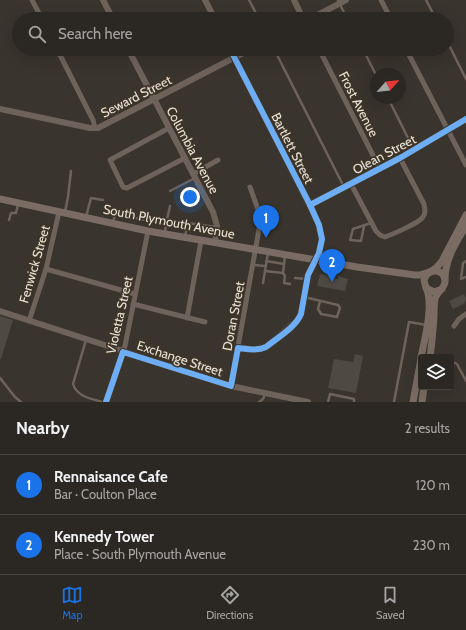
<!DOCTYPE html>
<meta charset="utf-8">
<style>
body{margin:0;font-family:Cabin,sans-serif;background:#37332f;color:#f1f3f6}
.controls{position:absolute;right:12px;bottom:12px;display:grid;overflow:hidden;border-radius:4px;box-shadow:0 4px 16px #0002}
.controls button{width:36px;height:36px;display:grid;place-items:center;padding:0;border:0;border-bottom:1px solid #474440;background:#2b2722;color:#f1f3f6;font:20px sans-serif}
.compass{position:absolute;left:370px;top:68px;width:36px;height:36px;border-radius:50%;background:#2b2722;box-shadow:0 4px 16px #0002;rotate:63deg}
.you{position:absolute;left:190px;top:197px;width:14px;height:14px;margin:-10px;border:3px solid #fff;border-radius:50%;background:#1a73e8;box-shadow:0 0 0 6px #1a73e833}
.badge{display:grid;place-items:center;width:26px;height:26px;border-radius:50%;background:#1a73e8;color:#fff;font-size:13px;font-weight:700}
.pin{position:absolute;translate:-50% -33px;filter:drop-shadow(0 1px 2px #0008)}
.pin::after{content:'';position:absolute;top:21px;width:14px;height:12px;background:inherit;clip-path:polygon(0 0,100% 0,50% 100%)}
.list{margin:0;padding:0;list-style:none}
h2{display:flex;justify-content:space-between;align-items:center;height:52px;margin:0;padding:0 16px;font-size:17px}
h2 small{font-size:13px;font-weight:400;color:#a6a5a5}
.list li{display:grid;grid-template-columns:26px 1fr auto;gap:12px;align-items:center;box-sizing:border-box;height:60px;padding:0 16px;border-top:1px solid #474440}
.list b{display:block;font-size:15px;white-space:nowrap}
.list p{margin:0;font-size:13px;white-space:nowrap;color:#a6a5a5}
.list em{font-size:13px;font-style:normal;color:#a6a5a5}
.icon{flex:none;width:22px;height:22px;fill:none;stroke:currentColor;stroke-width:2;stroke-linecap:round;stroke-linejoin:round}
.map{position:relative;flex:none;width:466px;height:402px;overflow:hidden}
.search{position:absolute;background:#2b2722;box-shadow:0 4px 16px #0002;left:12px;right:12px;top:12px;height:44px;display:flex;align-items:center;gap:10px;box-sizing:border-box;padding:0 14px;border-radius:22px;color:#a6a5a5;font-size:15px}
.sheet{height:172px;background:#2b2722}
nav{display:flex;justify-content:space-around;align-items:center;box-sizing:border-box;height:56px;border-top:1px solid #474440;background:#2b2722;font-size:11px;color:#a6a5a5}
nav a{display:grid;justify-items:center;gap:2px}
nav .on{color:#1a73e8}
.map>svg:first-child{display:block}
.building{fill:#4e4943}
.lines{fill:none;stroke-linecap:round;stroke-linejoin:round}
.service{stroke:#6e635b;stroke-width:2.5}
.minor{stroke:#6e635b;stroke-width:5}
.tertiary{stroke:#6e635b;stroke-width:6}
.secondary{stroke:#7a6c63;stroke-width:7}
.cycleway-casing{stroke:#3f3527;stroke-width:8}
.cycleway{stroke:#6dadf4;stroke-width:6}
.labels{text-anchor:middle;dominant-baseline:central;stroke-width:3.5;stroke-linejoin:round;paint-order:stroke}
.street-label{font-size:13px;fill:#e9e3da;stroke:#3f3527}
</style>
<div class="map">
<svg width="466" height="402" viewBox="0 0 466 402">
<rect width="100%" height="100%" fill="#39342d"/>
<!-- building -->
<g class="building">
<polygon points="320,274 330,275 329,277 338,279 338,276 348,279 345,291 317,286"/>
<polygon points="464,294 466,298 465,303 453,309 449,301"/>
<polygon points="0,316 13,320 1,359 0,358"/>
<polygon points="355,354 363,356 356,393 328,388 334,359 353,362"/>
</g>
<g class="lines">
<!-- service -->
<g class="service">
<polyline points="249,0 259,19"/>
<polyline points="338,0 347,19"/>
<polyline points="426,0 436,19"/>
<polyline points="447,41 466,79"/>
<polyline points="274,49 344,187"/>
<polyline points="363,49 376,75"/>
<polyline points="388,98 414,150"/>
<polyline points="170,191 195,178"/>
<polyline points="65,212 68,197 71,171"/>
<polyline points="86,217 91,198 103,200"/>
<polyline points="9,220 11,213 16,213 18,204"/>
<polyline points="113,223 115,214 166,224 165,232"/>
<polyline points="166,224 170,206"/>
<polyline points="364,226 361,241 350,240 353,229 371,223"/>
<polyline points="185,236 188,223 216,227"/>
<polyline points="268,253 265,271 283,273 285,255"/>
<polyline points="266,261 284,264"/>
<polyline points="466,261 463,263 461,279 466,277"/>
<polyline points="254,265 265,266"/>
<polyline points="283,273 285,276 284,283 290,284"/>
<polyline points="295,278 307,279"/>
<polyline points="263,283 265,271"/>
<polyline points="304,297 338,305 340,308 337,317 321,314 318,309 320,301"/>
<path d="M86 340 73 384C77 397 92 399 103 402"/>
<polyline points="451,361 457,364 466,381"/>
<polyline points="0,378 15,397 21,402"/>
<polyline points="259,402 263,399 265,394"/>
<polyline points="328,402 330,394 354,399 354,402"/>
<polyline points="394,402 409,322 427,325"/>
</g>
<!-- minor -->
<g class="minor">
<polyline points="32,0 42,19"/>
<polyline points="381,0 391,19"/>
<polyline points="57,49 93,120 95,128"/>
<polyline points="319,49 380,169"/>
<polyline points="406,49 466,165"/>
<polyline points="169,128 110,160 123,187 127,188 185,158"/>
<polyline points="193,174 218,160"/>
<path d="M351 184 376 231 380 235 385 237C393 234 419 223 423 217 426 213 425 209 424 204L400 158"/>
<polyline points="310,205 400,158 466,119"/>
<polyline points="46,269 135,294"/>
<polyline points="133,304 205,322"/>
<polyline points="187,318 201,241"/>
<polyline points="29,321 46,269 59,212"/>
<polyline points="454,326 459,319 466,314"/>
<polyline points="238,348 255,350 261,349 266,347 298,319 301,314 308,275 315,260"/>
<polyline points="231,386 261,218 250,187"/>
<polyline points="106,402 125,346 148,231"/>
</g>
<!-- tertiary -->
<g class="tertiary">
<polyline points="103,0 113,19"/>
<polyline points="205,0 215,19"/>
<polyline points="294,0 303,19"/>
<polyline points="310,19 346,0"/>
<polyline points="128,49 213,212 217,226 215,243"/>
<path d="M230 49 319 225C323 237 322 250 315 260"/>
<polyline points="0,109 90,128 98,128 251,49"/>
<polyline points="0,311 231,386 308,402"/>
</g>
<!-- secondary -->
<g class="secondary">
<polyline points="0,199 148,231 357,267 415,275 420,275 429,272"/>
<polyline points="430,272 437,267 442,261 466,215"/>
<path d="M445 279C445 260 456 242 466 226"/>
<path d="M421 357C425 338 434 305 426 287"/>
<path d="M430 357C432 344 433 330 434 317 434 311 434 304 435 299 437 291 446 288 445 280 443 267 427 269 424 280L426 288 434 292 442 289"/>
<polyline points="413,402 421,359"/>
<polyline points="422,402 424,387"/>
</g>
<!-- cycleway casing -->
<g class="cycleway-casing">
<g id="cycleway">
<polyline points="310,205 400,158 466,119"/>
<path d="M106 402 123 352 231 386 238 348C248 349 257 351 266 347 278 337 295 328 301 314L308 275 319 253 322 239 319 225 310 205 230 49"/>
</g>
</g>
<!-- cycleway -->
<use href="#cycleway" class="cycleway"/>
</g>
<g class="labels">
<!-- street labels -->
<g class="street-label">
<text transform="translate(136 96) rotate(-27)">Seward Street</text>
<text transform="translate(359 104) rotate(63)">Frost Avenue</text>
<text transform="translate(293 148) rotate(63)">Bartlett Street</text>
<text transform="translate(193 150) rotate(62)">Columbia Avenue</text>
<text transform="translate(384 154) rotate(-28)">Olean Street</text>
<text transform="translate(169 221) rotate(11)">South Plymouth Avenue</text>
<text transform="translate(34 264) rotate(-74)">Fenwick Street</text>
<text transform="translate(119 315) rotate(-77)">Violetta Street</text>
<text transform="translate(233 316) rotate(-79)">Doran Street</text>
<text transform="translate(180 358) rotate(18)">Exchange Street</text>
</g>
</g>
</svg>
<div class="controls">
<button><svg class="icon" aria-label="layers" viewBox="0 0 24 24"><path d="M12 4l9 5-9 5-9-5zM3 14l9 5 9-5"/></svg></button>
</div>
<svg class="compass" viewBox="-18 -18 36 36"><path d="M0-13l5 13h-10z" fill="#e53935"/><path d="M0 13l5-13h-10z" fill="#a6a5a5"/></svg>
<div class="you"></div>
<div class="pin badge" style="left:266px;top:238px">1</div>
<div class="pin badge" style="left:332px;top:282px">2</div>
<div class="search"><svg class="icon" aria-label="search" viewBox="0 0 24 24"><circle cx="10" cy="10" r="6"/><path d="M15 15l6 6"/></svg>Search here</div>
</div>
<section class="sheet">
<h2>Nearby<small>2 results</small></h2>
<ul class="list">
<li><span class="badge">1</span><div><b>Rennaisance Cafe</b><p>Bar · Coulton Place</p></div><em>120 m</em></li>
<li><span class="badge">2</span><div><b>Kennedy Tower</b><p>Place · South Plymouth Avenue</p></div><em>230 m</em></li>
</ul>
</section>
<nav>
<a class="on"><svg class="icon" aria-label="map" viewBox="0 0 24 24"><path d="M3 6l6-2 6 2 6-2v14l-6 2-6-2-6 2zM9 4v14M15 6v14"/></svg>Map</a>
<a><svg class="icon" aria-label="directions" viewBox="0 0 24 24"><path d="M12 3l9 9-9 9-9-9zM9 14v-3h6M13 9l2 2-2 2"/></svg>Directions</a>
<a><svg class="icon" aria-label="saved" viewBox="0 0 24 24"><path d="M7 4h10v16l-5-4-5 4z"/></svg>Saved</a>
</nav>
